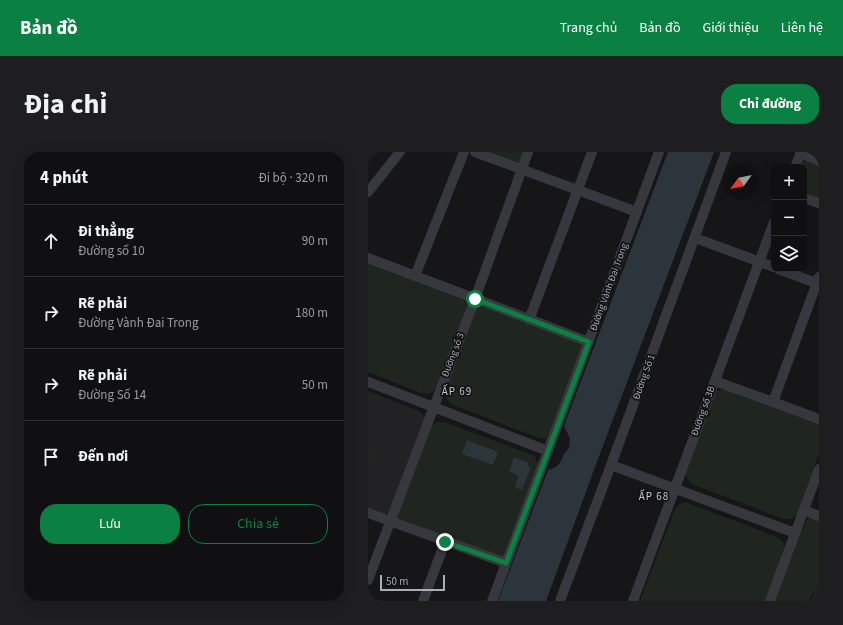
<!DOCTYPE html>
<html lang="vi">
<meta charset="utf-8">
<style>
body{margin:0;font-family:"Source Sans 3",sans-serif;background:#1e1e20;color:#f1f3f6}
.controls{position:absolute;right:12px;top:12px;display:grid;overflow:hidden;border-radius:8px;box-shadow:0 4px 16px #0002}
.controls button{width:36px;height:36px;display:grid;place-items:center;padding:0;border:0;border-bottom:1px solid #303032;background:#101012;color:#f1f3f6;font:20px sans-serif}
.compass{position:absolute;left:355px;top:12px;width:36px;height:36px;border-radius:50%;background:#101012;box-shadow:0 4px 16px #0002;rotate:237deg}
.scale{position:absolute;left:12px;bottom:10px;width:65px;box-sizing:border-box;padding-left:4px;border:2px solid #a8adb8;border-top:0;font-size:11px;line-height:14px;white-space:nowrap;color:#a8adb8;-webkit-text-stroke:3px #111113;paint-order:stroke}
.stop{position:absolute;width:12px;height:12px;margin:-9px;border:3px solid #0b8043;border-radius:50%;background:#fff}
.stop.end{background:#0b8043;border-color:#fff;box-shadow:0 1px 4px #0008}
.list{margin:0;padding:0;list-style:none}
h2{display:flex;justify-content:space-between;align-items:center;height:52px;margin:0;padding:0 16px;font-size:17px}
h2 small{font-size:13px;font-weight:400;color:#9c9d9f}
.list li{display:grid;grid-template-columns:26px 1fr auto;gap:12px;align-items:center;box-sizing:border-box;height:72px;padding:0 16px;border-top:1px solid #303032}
.list b{display:block;font-size:15px;white-space:nowrap}
.list p{margin:0;font-size:13px;white-space:nowrap;color:#9c9d9f}
.list em{font-size:13px;font-style:normal;color:#9c9d9f}
.actions{display:flex;gap:8px;padding:12px 16px}
.actions a{flex:1;padding:9px 0;border:1px solid #0b8043;border-radius:16px;text-align:center;font-size:14px;color:#0b8043}
.actions .main{background:#0b8043;color:#fff}
.icon{flex:none;width:22px;height:22px;fill:none;stroke:currentColor;stroke-width:2;stroke-linecap:round;stroke-linejoin:round}
.map{position:relative;flex:none;width:451px;height:449px;overflow:hidden;border-radius:16px}
header{display:flex;align-items:center;gap:24px;box-sizing:border-box;height:56px;padding:0 20px;background:#0b8043;color:#fff}
header strong{font-size:19px}
nav{display:flex;gap:22px;margin-inline-start:auto;font-size:14px}
.intro{display:flex;align-items:center;justify-content:space-between;box-sizing:border-box;height:96px;padding:0 24px}
h1{margin:0;font-size:28px}
.button{padding:10px 18px;border-radius:16px;background:#0b8043;color:#fff;font-size:14px;font-weight:700}
main{display:flex;gap:24px;padding:0 24px}
aside{flex:1;background:#101012;border-radius:16px;box-shadow:0 4px 16px #0002}
.map>svg:first-child{display:block}
.built{fill:#222225}
.green{fill:#1e261f}
.water{fill:#2c353c}
.lines{fill:none;stroke-linecap:round;stroke-linejoin:round}
.minor{stroke:#37383d;stroke-width:10}
.route{stroke:#0b8043;stroke-width:5}
.labels{text-anchor:middle;dominant-baseline:central;stroke-width:3.5;stroke-linejoin:round;paint-order:stroke}
.street-label{font-size:10px;fill:#a8adb8;stroke:#111113}
.neighbourhood-label{font-size:11px;letter-spacing:1px;fill:#c9ccd4;stroke:#111113}
</style>
<header>
<strong>Bản đồ</strong>
<nav><a>Trang chủ</a><a>Bản đồ</a><a>Giới thiệu</a><a>Liên hệ</a></nav>
</header>
<div class="intro"><h1>Địa chỉ</h1><a class="button">Chỉ đường</a></div>
<main>
<aside>
<h2>4 phút<small>Đi bộ · 320 m</small></h2>
<ul class="list">
<li><svg class="icon" aria-label="ahead" viewBox="0 0 24 24"><path d="M12 20V5M6 11l6-6 6 6"/></svg><div><b>Đi thẳng</b><p>Đường số 10</p></div><em>90 m</em></li>
<li><svg class="icon" aria-label="right" viewBox="0 0 24 24"><path d="M7 20v-9h11M14 6l5 5-5 5"/></svg><div><b>Rẽ phải</b><p>Đường Vành Đai Trong</p></div><em>180 m</em></li>
<li><svg class="icon" aria-label="right" viewBox="0 0 24 24"><path d="M7 20v-9h11M14 6l5 5-5 5"/></svg><div><b>Rẽ phải</b><p>Đường Số 14</p></div><em>50 m</em></li>
<li><svg class="icon" aria-label="arrive" viewBox="0 0 24 24"><path d="M6 21V4h12l-3 4 3 4H6"/></svg><div><b>Đến nơi</b></div></li>
</ul>
<div class="actions"><a class="main">Lưu</a><a>Chia sẻ</a></div>
</aside>
<div class="map">
<svg width="451" height="449" viewBox="0 0 451 449">
<rect width="100%" height="100%" fill="#161618"/>
<!-- built -->
<polygon class="built" points="0,239 51,259 55,263 56,265 56,268 21,360 16,362 0,357"/>
<!-- green -->
<g class="green">
<polygon points="115,0 158,0 153,9 147,11"/>
<polygon points="437,9 439,9 451,13 451,46 436,41 436,15 431,15 434,11"/>
<path d="M0 110 97 148 99 150V154L68 236C64 241 60 243 53 241L0 220Z"/>
<path d="M111 153 213 192 214 195 179 286 173 287 85 253C80 250 77 246 76 239L109 154Z"/>
<path d="M354 237 358 238 451 272V302L430 360C427 366 423 368 416 367L326 333C321 329 318 326 317 319L346 242 349 239Z"/>
<polygon points="70,270 77,270 164,303 167,305 170,312 137,404 135,405 31,369 28,366 64,273"/>
<polygon points="0,296 8,299 0,320"/>
<path d="M317 350 409 385C414 388 416 391 417 396L397 449H272L307 357C310 353 313 352 317 350Z"/>
<polygon points="442,366 451,366 451,434 440,449 407,449 432,383 439,368"/>
</g>
<!-- water -->
<g class="water">
<polygon points="300,0 346,0 230,307 178,449 130,449 180,318 188,315 192,311 196,302 201,296 202,287 196,274"/>
<polygon points="99,288 130,300 125,313 94,302"/>
<polygon points="146,305 159,310 162,317 154,338 147,335 150,325 148,322 141,320"/>
<polygon points="451,436 451,449 442,449"/>
</g>
<g class="lines">
<!-- minor -->
<g class="minor">
<polyline points="107,0 269,60"/>
<polyline points="432,1 451,9"/>
<polyline points="427,15 433,0"/>
<polyline points="0,40 32,0"/>
<polyline points="436,46 451,51"/>
<polyline points="327,86 406,115"/>
<polyline points="0,106 221,190"/>
<polyline points="410,117 451,132"/>
<polyline points="47,124 96,0"/>
<polyline points="161,168 224,0"/>
<polyline points="347,229 405,250 451,267"/>
<polyline points="0,230 180,299"/>
<polyline points="405,250 451,125"/>
<polyline points="243,313 427,381"/>
<polyline points="436,358 451,364"/>
<polyline points="0,361 138,411"/>
<polyline points="0,428 107,147 160,0"/>
<polyline points="55,449 77,390"/>
<polyline points="124,449 291,0"/>
<polyline points="192,449 243,313 358,0"/>
<polyline points="265,449 406,70"/>
<polyline points="402,449 451,317"/>
</g>
</g>
<g class="lines">
<!-- route -->
<polyline class="route" points="77,390 138,411 221,190 107,147"/>
</g>
<g class="labels">
<!-- street labels -->
<g class="street-label">
<text transform="translate(241 135) rotate(-70)">Đường Vành Đai Trong</text>
<text transform="translate(85 203) rotate(-69)">Đường số 3</text>
<text transform="translate(276 225) rotate(-70)">Đường Số 1</text>
<text transform="translate(335 259) rotate(-70)">Đường số 3B</text>
</g>
<!-- neighbourhood labels -->
<g class="neighbourhood-label">
<text x="89" y="239">ẤP 69</text>
<text x="286" y="344">ẤP 68</text>
</g>
</g>
</svg>
<div class="controls">
<button>+</button>
<button>−</button>
<button><svg class="icon" aria-label="layers" viewBox="0 0 24 24"><path d="M12 4l9 5-9 5-9-5zM3 14l9 5 9-5"/></svg></button>
</div>
<svg class="compass" viewBox="-18 -18 36 36"><path d="M0-13l5 13h-10z" fill="#e53935"/><path d="M0 13l5-13h-10z" fill="#9c9d9f"/></svg>
<div class="scale">50 m</div>
<div class="stop" style="left:107px;top:147px"></div>
<div class="stop end" style="left:77px;top:390px"></div>
</div>
</main>
